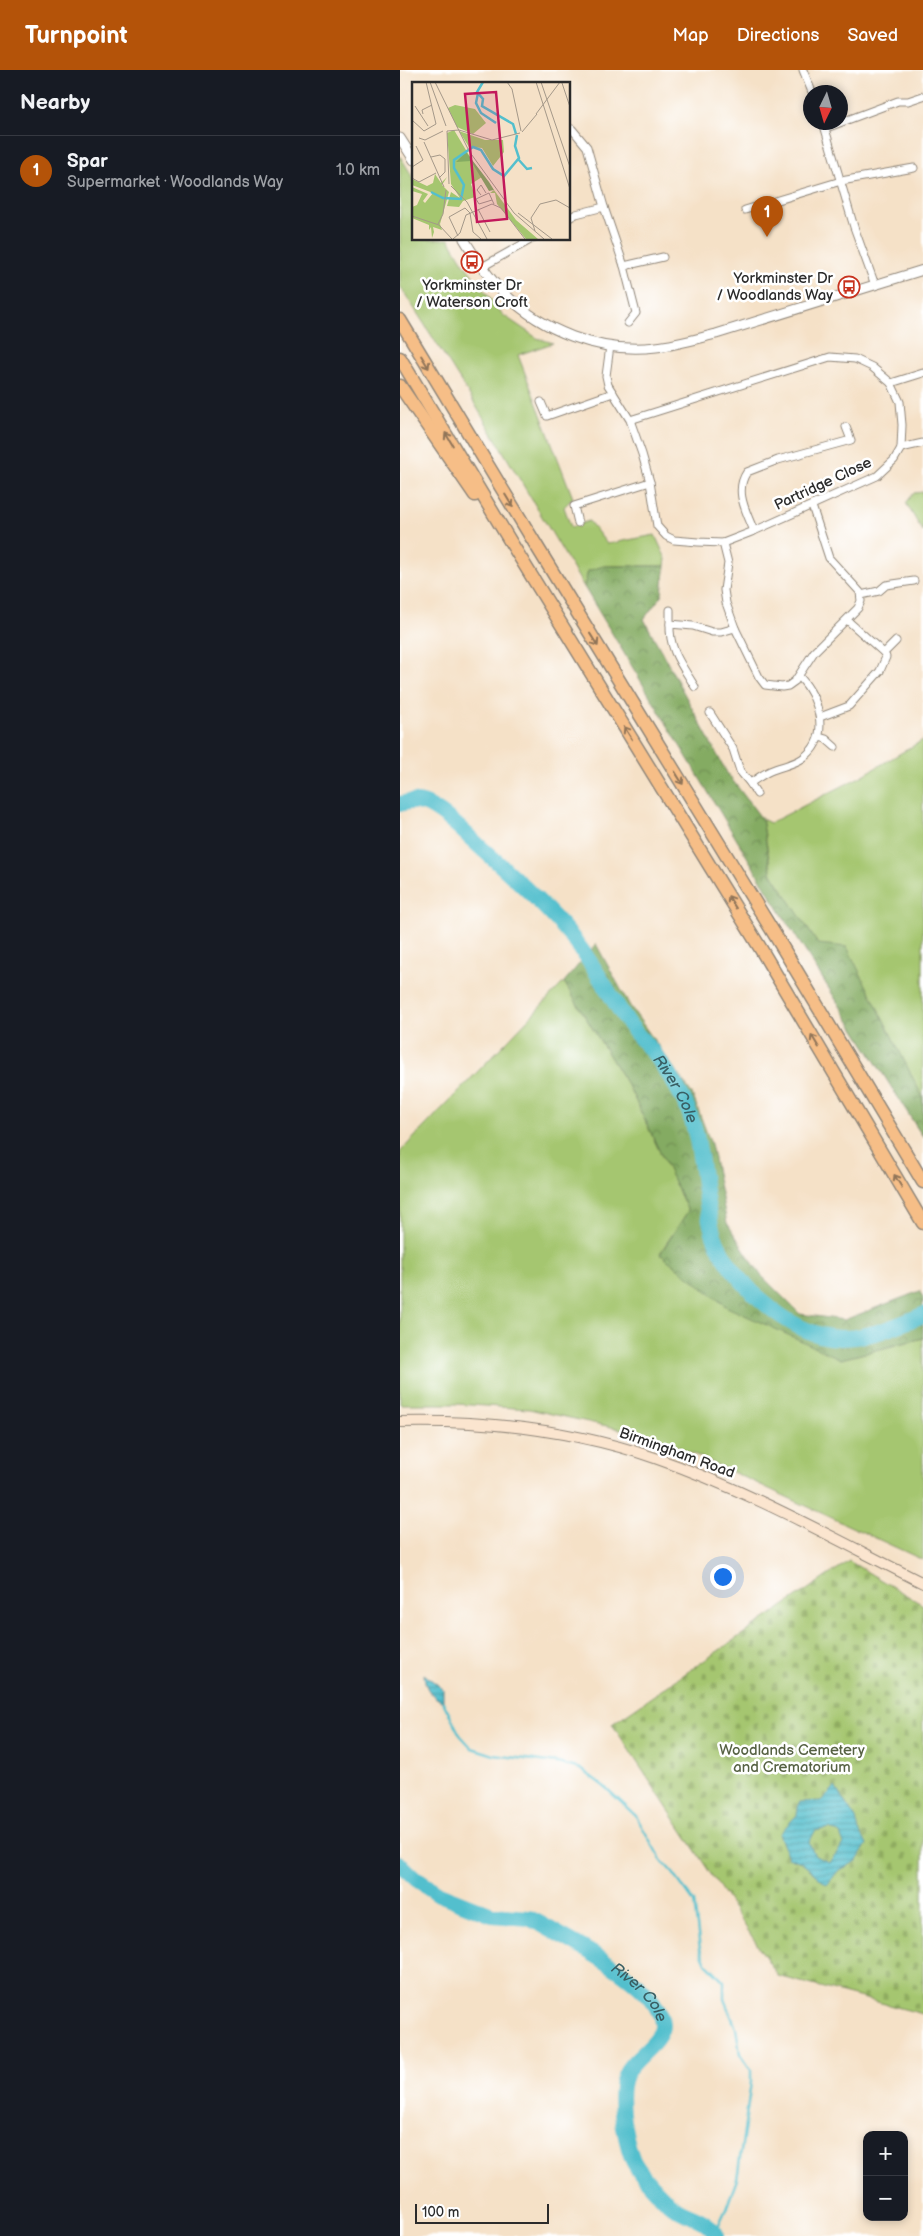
<!DOCTYPE html>
<meta charset="utf-8">
<style>
body{margin:0;font-family:"Balsamiq Sans",sans-serif;background:#242831;color:#f1f3f6}
.controls{position:absolute;right:15px;bottom:15px;display:grid;overflow:hidden;border-radius:10px;box-shadow:0 2px 8px #0003}
.controls button{width:45px;height:45px;display:grid;place-items:center;padding:0;border:0;border-bottom:1px solid #363941;background:#171b24;color:#f1f3f6;font:25px sans-serif}
.compass{position:absolute;left:403px;top:15px;width:45px;height:45px;border-radius:50%;background:#171b24;box-shadow:0 2px 8px #0003;rotate:185deg}
.scale{position:absolute;left:15px;bottom:12px;width:134px;box-sizing:border-box;padding-left:5px;border:2px solid #2b2b2b;border-top:0;font-size:14px;line-height:18px;white-space:nowrap;color:#2b2b2b;-webkit-text-stroke:4px #fff;paint-order:stroke}
.you{position:absolute;left:322px;top:1506px;width:18px;height:18px;margin:-12px;border:4px solid #fff;border-radius:50%;background:#1a73e8;box-shadow:0 0 0 8px #1a73e833}
.badge{display:grid;place-items:center;width:32px;height:32px;border-radius:50%;background:#b45309;color:#fff;font-size:16px;font-weight:700}
.pin{position:absolute;translate:-50% -41px;filter:drop-shadow(0 1px 2px #0008)}
.pin::after{content:'';position:absolute;top:26px;width:18px;height:15px;background:inherit;clip-path:polygon(0 0,100% 0,50% 100%)}
.list{margin:0;padding:0;list-style:none}
h2{display:flex;justify-content:space-between;align-items:center;height:65px;margin:0;padding:0 20px;font-size:21px}
h2 small{font-size:16px;font-weight:400;color:#9ea1a6}
.list li{display:grid;grid-template-columns:32px 1fr auto;gap:15px;align-items:center;box-sizing:border-box;height:70px;padding:0 20px;border-top:1px solid #363941}
.list b{display:block;font-size:19px;white-space:nowrap}
.list p{margin:0;font-size:16px;white-space:nowrap;color:#9ea1a6}
.list em{font-size:16px;font-style:normal;color:#9ea1a6}
.map{position:relative;flex:none;width:523px;height:2166px;overflow:hidden}
header{display:flex;align-items:center;gap:30px;box-sizing:border-box;height:70px;padding:0 25px;background:#b45309;color:#fff}
header strong{font-size:24px}
nav{display:flex;gap:28px;margin-inline-start:auto;font-size:18px}
main{display:flex}
aside{flex:1;background:#171b24}
.map>svg:first-child{display:block}
.green{fill:#a5c66f;stroke:#68784d}
.forest{fill:url(#forest-crowns);stroke:#586b46}
.cemetery{fill:url(#cemetery-stones);stroke:#68784d}
.water{fill:url(#water-rules);stroke:#3f757c;fill-rule:evenodd}
.lines{fill:none;stroke-linecap:round;stroke-linejoin:round}
.stream{stroke:#53bfcd;stroke-width:2.5}
.river{stroke:#53bfcd;stroke-width:16}
.minor-casing{stroke:#908679;stroke-width:9}
.tertiary-casing{stroke:#908679;stroke-width:11}
.secondary-casing{stroke:#908679;stroke-width:12}
.motorway-casing{stroke:#908679;stroke-width:15}
.minor{stroke:#fff;stroke-width:7}
.tertiary{stroke:#fff;stroke-width:9}
.secondary{stroke:#fbe5cf;stroke-width:10}
.motorway{stroke:#f6be87;stroke-width:12}
.oneway{stroke:#907459}
.labels{text-anchor:middle;dominant-baseline:central;stroke-width:5;stroke-linejoin:round;paint-order:stroke}
.poi-label{font-size:15px;fill:#2b2b2b;stroke:#fff;text-anchor:end}
.street-label{font-size:15px;fill:#2b2b2b;stroke:#fff}
.park-label{font-size:15px;fill:#566143;stroke:#fff}
.water-label{font-size:16px;font-style:italic;fill:#395f64;stroke:#fff}
.inset-river{fill:none;stroke:#53bfcd;stroke-width:2.5}
.inset-road{fill:none;stroke:#a49889;stroke-width:1}
.view{fill:#c2185b;fill-opacity:0.15;stroke:#c2185b;stroke-width:2.5}
.inset-edge{fill:none;stroke:#2b2b2b;stroke-width:2.5}
</style>
<header>
<strong>Turnpoint</strong>
<nav><a>Map</a><a>Directions</a><a>Saved</a></nav>
</header>
<main>
<aside>
<h2>Nearby<small></small></h2>
<ul class="list">
<li><span class="badge">1</span><div><b>Spar</b><p>Supermarket · Woodlands Way</p></div><em>1.0 km</em></li>
</ul>
</aside>
<div class="map">
<svg width="523" height="2166" viewBox="0 0 523 2166">
<defs>
<pattern id="forest-crowns" width="20" height="18" patternUnits="userSpaceOnUse" patternTransform="scale(1.25)"><rect width="20" height="18" fill="#84ab62"/><path d="M2 6a3 3 0 1 1 6 0M12 15a3 3 0 1 1 6 0" fill="none" stroke="#6c8b51"/></pattern>
<pattern id="cemetery-stones" width="16" height="16" patternUnits="userSpaceOnUse" patternTransform="scale(1.25)"><rect width="16" height="16" fill="#a5c66f"/><path d="M2 7V4a2 2 0 0 1 4 0v3zM10 15v-3a2 2 0 0 1 4 0v3z" fill="#8eaa60"/></pattern>
<pattern id="water-rules" width="6" height="5" patternUnits="userSpaceOnUse" patternTransform="scale(1.25)"><rect width="6" height="5" fill="#53bfcd"/><path d="M0 2.5h6" fill="none" stroke="#459ba7"/></pattern>
</defs>
<rect width="100%" height="100%" fill="#fff"/>
<filter id="ink" filterUnits="userSpaceOnUse"><feTurbulence type="fractalNoise" baseFrequency=".02" numOctaves="2"/><feDisplacementMap in="SourceGraphic" scale="10" xChannelSelector="R" yChannelSelector="G"/><feConvolveMatrix kernelMatrix="1 2 1 2 8 2 1 2 1" color-interpolation-filters="sRGB"/></filter>
<filter id="wash" filterUnits="userSpaceOnUse"><feTurbulence type="fractalNoise" baseFrequency=".0096" numOctaves="4" result="noise"/><feDisplacementMap in="SourceGraphic" scale="20" xChannelSelector="R" yChannelSelector="G"/><feGaussianBlur stdDeviation="1.12" result="paint"/><feColorMatrix in="noise" values="0 0 0 0 0 0 0 0 0 0 0 0 0 0 0 0 0 1.4 0 .05"/><feComposite in="paint" operator="in"/></filter>
<g filter="url(#wash)">
<rect width="100%" height="100%" fill="#f5e1c7"/>
<!-- green -->
<g class="green">
<polygon points="0,86 14,109 14,169 49,169 64,194 103,245 137,268 153,273 118,285 173,428 164,437 171,457 189,451 207,474 255,465 266,489 265,496 204,496 188,501 184,517 70,326 0,216"/>
<polygon points="523,422 523,462 506,433 514,423"/>
<polygon points="523,670 523,1067 378,838 362,749 370,753 460,707"/>
<polygon points="164,912 230,1019 288,1141 260,1183 441,1289 523,1268 523,1490 257,1367 129,1339 56,1334 0,1334 0,1082"/>
</g>
<!-- forest -->
<g class="forest">
<polygon points="204,496 265,496 262,525 244,549 327,703 362,749 371,802 418,874 447,877 523,1028 523,1067 378,838 184,517 188,501"/>
<polygon points="196,874 230,936 292,1024 311,1074 327,1153 360,1204 400,1244 444,1250 520,1221 523,1229 523,1268 441,1289 327,1237 260,1184 288,1141 230,1019 164,912"/>
</g>
<!-- cemetery -->
<polygon class="cemetery" points="449,1491 523,1535 523,1944 378,1906 212,1654"/>
<!-- water -->
<g class="water">
<path d="M24 1604 43 1619V1632C30 1625 25 1619 24 1604Z"/>
<path d="M435 1717 456 1749 459 1761 467 1774 457 1791 438 1801 427 1815 401 1792 388 1787 379 1764 397 1745 399 1732 421 1731ZM430 1758 440 1764 444 1774 429 1792 415 1786 409 1773 415 1761Z"/>
</g>
<g class="lines">
<!-- stream -->
<polyline class="stream" points="43,1632 60,1665 72,1678 94,1685 157,1693 181,1699 206,1718 236,1746 261,1790 273,1803 294,1832 300,1879 306,1893 324,1911 324,1929 336,1958 340,1984 351,2000 351,2012 337,2109 326,2139 315,2163"/>
<!-- river -->
<g class="river">
<path id="s1" d="M0 734C9 731 19 731 28 735 47 745 63 761 79 776 111 804 142 832 170 865 193 892 209 925 229 954 236 964 245 973 253 982 263 995 273 1010 280 1023 303 1062 301 1113 311 1155 322 1204 389 1268 441 1268 470 1268 496 1256 523 1245"/>
<path id="s2" d="M0 1794 16 1809 39 1824 92 1845 129 1848 139 1853C171 1872 260 1914 262 1954 263 1972 231 1988 225 2005 216 2026 225 2068 232 2088 236 2100 263 2129 274 2137 289 2148 307 2147 316 2166"/>
</g>
</g>
</g>
<g filter="url(#ink)">
<g class="lines">
<!-- minor casing -->
<g class="minor-casing">
<g id="minor">
<polyline points="403,0 412,22"/>
<polyline points="423,52 454,157 475,215"/>
<polyline points="426,58 498,31 508,31 523,26"/>
<polyline points="172,59 187,77 204,137"/>
<polyline points="345,140 441,111 514,98"/>
<polyline points="169,148 176,144 204,137 224,196 236,243 228,253"/>
<polyline points="224,196 263,187"/>
<polyline points="82,197 132,169"/>
<polyline points="210,276 206,306 208,315 230,350 242,384 250,412 257,456 266,466 274,470 298,472 323,473 354,461 477,406 494,390 501,378 502,355 500,332 491,313 472,297 455,289 430,287 230,350"/>
<polyline points="491,313 523,303"/>
<polyline points="141,332 147,346 213,323"/>
<polyline points="501,378 523,373"/>
<polyline points="178,453 174,436 250,412"/>
<path d="M354 461C346 441 334 421 347 402L378 390 451 370 446 357"/>
<polyline points="323,473 328,493 324,520 326,533 335,558 359,607 365,615 382,617 388,616 395,611 414,582 458,538 461,531 460,522 429,488 412,436"/>
<polyline points="461,525 479,521 486,515 514,511"/>
<polyline points="270,554 270,540"/>
<polyline points="484,583 496,571"/>
<path d="M295 617C282 595 269 581 270 554L293 556 312 562H321L335 558"/>
<path d="M310 643 333 679 340 701 350 713C357 709 363 704 370 701 381 696 393 695 403 688 432 667 419 628 399 606"/>
<polyline points="420,647 449,636 480,601 486,587 484,583 447,550"/>
<polyline points="419,667 426,669 435,677"/>
<polyline points="350,713 357,724"/>
</g>
</g>
<!-- tertiary casing -->
<g class="tertiary-casing">
<g id="tertiary">
<polyline points="0,68 14,90"/>
<path d="M64 169C75 187 87 206 102 221 141 261 200 284 256 277 276 275 296 269 316 264L523 200"/>
</g>
</g>
<!-- secondary casing -->
<g class="secondary-casing">
<path id="secondary" d="M0 1352C86 1350 173 1360 255 1388 348 1420 435 1469 523 1513"/>
</g>
<!-- motorway casing -->
<g class="motorway-casing">
<g id="motorway">
<polyline points="0,250 136,475 375,865 523,1112"/>
<polyline points="0,288 110,471 359,876 523,1153"/>
<polyline points="0,316 75,425"/>
</g>
</g>
<!-- minor -->
<use href="#minor" class="minor"/>
<!-- tertiary -->
<use href="#tertiary" class="tertiary"/>
<!-- secondary -->
<use href="#secondary" class="secondary"/>
<!-- motorway -->
<use href="#motorway" class="motorway"/>
</g>
<!-- one-way arrows -->
<defs><path id="oneway-shaft" d="M-6 0H5M1.5-3L5.5 0L1.5 3" fill="none" stroke-width="1.6" stroke-linecap="round" stroke-linejoin="round" transform="scale(1.25)"/></defs>
<g class="oneway">
<use href="#oneway-shaft" transform="translate(25 292) rotate(59)"/>
<use href="#oneway-shaft" transform="translate(49 369) rotate(-121)"/>
<use href="#oneway-shaft" transform="translate(109 431) rotate(59)"/>
<use href="#oneway-shaft" transform="translate(194 570) rotate(58)"/>
<use href="#oneway-shaft" transform="translate(228 663) rotate(-122)"/>
<use href="#oneway-shaft" transform="translate(279 708) rotate(58)"/>
<use href="#oneway-shaft" transform="translate(332 832) rotate(-122)"/>
<use href="#oneway-shaft" transform="translate(415 971) rotate(-121)"/>
<use href="#oneway-shaft" transform="translate(498 1111) rotate(-121)"/>
</g>
</g>
<!-- icons -->
<defs>
<g id="bus-ring" transform="scale(1.125)"><circle r="9.5" fill="#fff" stroke="#c8321e" stroke-width="1.5"/><path d="M-5-6H5V4H4V6H2V4H-2V6H-4V4H-5ZM-3.5-4V0h7V-4ZM-3.5 1.2v1.5H-2V1.2ZM2 1.2v1.5H3.5V1.2Z" fill="#c8321e"/></g>
</defs>
<g fill-rule="evenodd">
<use href="#bus-ring" x="72" y="192"/>
<use href="#bus-ring" x="449" y="217"/>
</g>
<g class="labels">
<!-- poi labels -->
<g class="poi-label">
<text x="433" y="208">Yorkminster Dr<tspan x="433" dy="17">/ Woodlands Way</tspan></text>
<text x="72" y="215" text-anchor="middle">Yorkminster Dr<tspan x="72" dy="17">/ Waterson Croft</tspan></text>
</g>
<!-- street labels -->
<g class="street-label">
<text transform="translate(423 414) rotate(-25)">Partridge Close</text>
<text transform="translate(277 1383) rotate(20)">Birmingham Road</text>
</g>
<!-- park labels -->
<g class="park-label">
<text x="392" y="1680">Woodlands Cemetery<tspan x="392" dy="17">and Crematorium</tspan></text>
</g>
<!-- water labels -->
<g class="water-label">
<text stroke="none"><textPath href="#s1" startOffset="409">River Cole</textPath></text>
<text stroke="none"><textPath href="#s2" startOffset="278">River Cole</textPath></text>
</g>
</g>
<!-- overview -->
<g transform="translate(12 12)">
<rect width="158" height="158" fill="#f5e1c7"/>
<path d="M42 48 70 95 59 102 63 115 51 119 47 125 35 124 39 110 48 116 39 102 35 51ZM47 49 73 58H91L92 70 81 84 70 66 57 65ZM23 92 29 101 35 95 30 103 37 110 28 142 30 148 21 145 22 150 20 156 19 145 17 148V143L0 136V125L5 123 10 112 0 109V105L16 112 11 119 13 121 21 111 0 103V97L15 104 21 101ZM82 108 104 138 126 157H114L85 122 83 111H78Z" fill="#a5c66f"/>
<path d="M54 70 77 100 82 108 77 109 59 79 44 80Z" fill="#84ab62"/>
<path d="M43 23 63 27 74 41 61 52 45 45 36 26Z" fill="#a5c66f"/>
<path class="inset-river" d="M71 0 65 10 71 17 70 24 101 42 104 52M66 11 64 21 69 31 84 41M106 77 115 87 120 86M19 110 31 116 49 117 52 103 42 86V78L61 65 69 68 81 87 92 94 107 76 103 64 105 53"/>
<path class="inset-road" d="M18 0 34 44M23 0 57 69 102 131 132 157M95 0 100 7 109 49M124 0 158 107M129 0 158 85M150 1 158 25M3 24 16 44M11 32 10 28 20 23M124 32 148 0M0 38 12 49 24 42 14 0M35 49 47 48 80 58 108 51M35 49 37 102M110 50 125 32M7 56 13 58 31 49M12 60 32 105M19 75 28 73 33 77V90L27 96M0 85 11 78 4 64M0 96 7 100 24 91M39 104 55 120 75 157M69 113 65 108 69 103 74 111M80 118 67 122 64 117 77 111 81 120 82 122M66 127 78 150M106 131 140 157M0 134 27 143 40 157M26 142 31 132 34 108M123 149 119 136 128 122 144 118 158 126M46 154 37 135 53 126 58 131 61 150 69 157M41 157 48 151 54 133 80 122 89 126 113 157"/>
<path class="view" d="M84 10 95 137 65 140 53 12Z"/>
<rect width="158" height="158" class="inset-edge"/>
</g>
</svg>
<div class="controls">
<button>+</button>
<button>−</button>
</div>
<svg class="compass" viewBox="-18 -18 36 36"><path d="M0-13l5 13h-10z" fill="#e53935"/><path d="M0 13l5-13h-10z" fill="#9ea1a6"/></svg>
<div class="scale">100 m</div>
<div class="you"></div>
<div class="pin badge" style="left:367px;top:167px">1</div>
</div>
</main>
